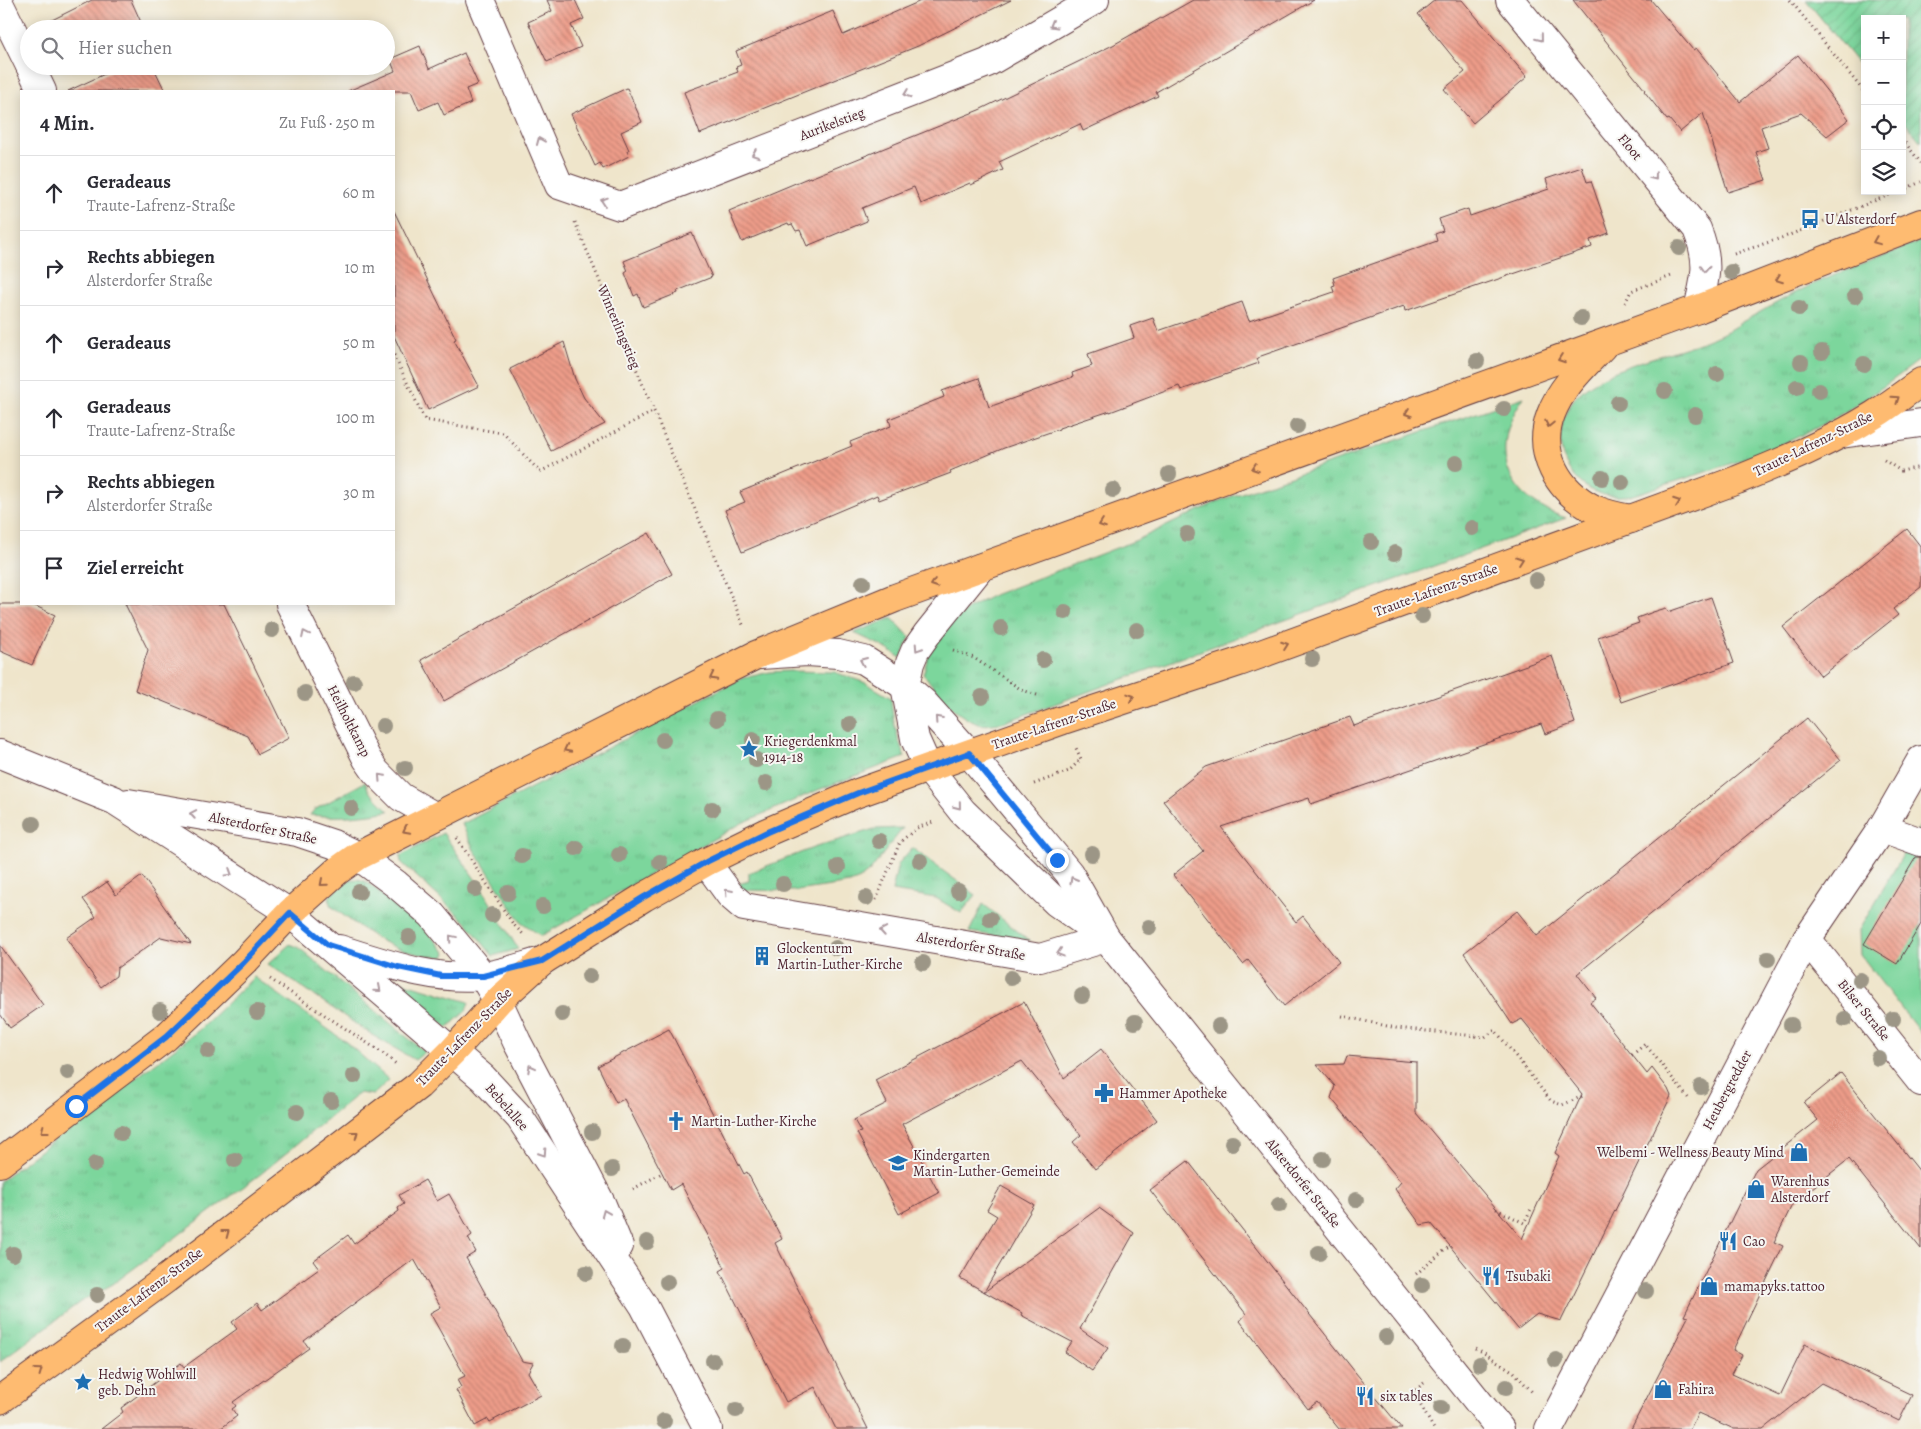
<!DOCTYPE html>
<html lang="de">
<meta charset="utf-8">
<style>
body{margin:0;font-family:Alegreya,serif;background:#f2f2f3;color:#2b2b33}
.controls{position:absolute;right:15px;top:15px;display:grid;overflow:hidden;border-radius:0px;box-shadow:0 2px 12px #0003}
.controls button{width:45px;height:45px;display:grid;place-items:center;padding:0;border:0;border-bottom:1px solid #e1e1e2;background:#fff;color:#2b2b33;font:25px sans-serif}
.stop{position:absolute;width:15px;height:15px;margin:-11px;border:4px solid #1a73e8;border-radius:50%;background:#fff}
.stop.end{background:#1a73e8;border-color:#fff;box-shadow:0 1px 5px #0008}
.list{margin:0;padding:0;list-style:none}
h2{display:flex;justify-content:space-between;align-items:center;height:65px;margin:0;padding:0 20px;font-size:21px}
h2 small{font-size:16px;font-weight:400;color:#7c7c81}
.list li{display:grid;grid-template-columns:32px 1fr auto;gap:15px;align-items:center;box-sizing:border-box;height:75px;padding:0 20px;border-top:1px solid #e1e1e2}
.list b{display:block;font-size:19px;white-space:nowrap}
.list p{margin:0;font-size:16px;white-space:nowrap;color:#7c7c81}
.list em{font-size:16px;font-style:normal;color:#7c7c81}
.icon{flex:none;width:28px;height:28px;fill:none;stroke:currentColor;stroke-width:2;stroke-linecap:round;stroke-linejoin:round}
.map{position:relative;flex:none;width:1921px;height:1429px;overflow:hidden}
.search{position:absolute;background:#fff;box-shadow:0 2px 12px #0003;left:20px;top:20px;width:375px;height:55px;display:flex;align-items:center;gap:12px;box-sizing:border-box;padding:0 18px;border-radius:28px;color:#7c7c81;font-size:19px}
.panel{position:absolute;background:#fff;box-shadow:0 2px 12px #0003;left:20px;top:90px;width:375px;height:515px;border-radius:0px}
.map>svg:first-child{display:block}
.grass{fill:url(#grass-tufts);stroke:#637a64}
.garden{fill:url(#garden-furrows);stroke:#637a64}
.pitch{fill:#7cd69c;stroke:#637a64}
.building{fill:url(#building-back-hatch)}
.lines{fill:none;stroke-linecap:round;stroke-linejoin:round}
.minor-casing{stroke:#633d43;stroke-width:30}
.major-casing{stroke:#633d43;stroke-width:30}
.path{stroke:#633d43;stroke-width:3;stroke-dasharray:1 4;stroke-linecap:butt}
.minor{stroke:#fff;stroke-width:28}
.major{stroke:#febb71;stroke-width:28}
.tree{fill:#9c9686}
.oneway{stroke:#ae9aa0}
.oneway2{stroke:#9b654a}
.route{stroke:#1a73e8;stroke-width:6}
.labels{text-anchor:middle;dominant-baseline:central;stroke-width:4;stroke-linejoin:round;paint-order:stroke}
.street-label{font-size:14px;fill:#4a1f2b;stroke:#f6f6f2}
.poi-label{font-size:14px;fill:#4a1f2b;stroke:#f6f6f2;text-anchor:start}
</style>
<div class="map">
<svg width="1921" height="1429" viewBox="0 0 1921 1429">
<defs>
<pattern id="grass-tufts" width="24" height="20" patternUnits="userSpaceOnUse" patternTransform="scale(1.25)"><rect width="24" height="20" fill="#7cd69c"/><path d="M3 7l-1-3M5 7V3M7 7l1-3M15 17l-1-3M17 17v-4M19 17l1-3" fill="none" stroke="#6db787"/></pattern>
<pattern id="garden-furrows" width="10" height="10" patternUnits="userSpaceOnUse" patternTransform="scale(1.25)"><rect width="10" height="10" fill="#7cd69c"/><path d="M-1 1l2-2M0 10L10 0M9 11l2-2" fill="none" stroke="#6db787"/></pattern>
<pattern id="building-back-hatch" width="6" height="6" patternUnits="userSpaceOnUse" patternTransform="scale(1.25)"><rect width="6" height="6" fill="#ed9c89"/><path d="M-1 5l2 2M0 0l6 6M5-1l2 2" fill="none" stroke="#c27f70"/></pattern>
</defs>
<rect width="100%" height="100%" fill="#f6f6f2"/>
<filter id="ink" filterUnits="userSpaceOnUse"><feTurbulence type="fractalNoise" baseFrequency=".02" numOctaves="2"/><feDisplacementMap in="SourceGraphic" scale="10" xChannelSelector="R" yChannelSelector="G"/><feConvolveMatrix kernelMatrix="1 2 1 2 8 2 1 2 1" color-interpolation-filters="sRGB"/></filter>
<filter id="wash" filterUnits="userSpaceOnUse"><feTurbulence type="fractalNoise" baseFrequency=".0096" numOctaves="4" result="noise"/><feDisplacementMap in="SourceGraphic" scale="20" xChannelSelector="R" yChannelSelector="G"/><feGaussianBlur stdDeviation="1.12" result="paint"/><feColorMatrix in="noise" values="0 0 0 0 0 0 0 0 0 0 0 0 0 0 0 0 0 1.4 0 .05"/><feComposite in="paint" operator="in"/></filter>
<g filter="url(#wash)">
<rect width="100%" height="100%" fill="#efe5cb"/>
<!-- grass -->
<g class="grass">
<path d="M1921 241V359C1888 384 1853 409 1816 428 1759 458 1694 475 1633 495 1612 498 1594 496 1578 480 1552 456 1556 412 1583 390 1614 364 1674 354 1712 338 1723 334 1733 328 1742 322 1764 310 1786 297 1809 286 1846 270 1884 256 1921 241Z"/>
<path d="M1524 397C1487 450 1505 498 1566 518L1002 723C995 723 986 726 979 724 954 716 939 693 923 674L930 650 948 625 967 609 994 595 1137 540 1221 500Z"/>
<polygon points="892,618 910,637 901,658 882,646 854,633"/>
<path d="M790 671 834 672 866 683 891 698C892 718 897 738 905 757L818 790 742 823 541 936 520 921 474 850 462 824 740 679 770 672Z"/>
<path d="M365 782 369 791 389 811C362 816 338 818 310 815L314 810Z"/>
<polygon points="903,828 870,871 860,879 850,883 797,891 739,890 738,884 749,881 749,873 813,848 874,829"/>
<polygon points="443,833 482,889 518,949 493,956 466,922 401,862 400,856"/>
<polygon points="912,848 976,895 961,913 936,898 892,891 898,864"/>
<path d="M356 879 365 881 424 928 446 953 444 957C393 955 370 935 331 906L329 901 330 895 349 880Z"/>
<polygon points="983,904 1030,941 969,932"/>
<polygon points="290,944 298,947 425,1052 415,1060 372,1035 268,964"/>
<polygon points="254,977 346,1042 389,1080 373,1095 359,1093 262,1173 113,1284 80,1302 0,1362 0,1181 199,1030"/>
<polygon points="392,979 469,1002 466,1011 447,1028"/>
</g>
<!-- garden -->
<polygon class="garden" points="1806,0 1921,0 1921,142 1902,119 1902,19 1865,19 1865,72"/>
<!-- pitch -->
<polygon class="pitch" points="1921,824 1921,1034 1860,955 1859,930"/>
<g id="blocks">
<!-- building -->
<g class="building">
<polygon points="92,0 131,0 144,29 34,29"/>
<polygon points="547,0 575,0 584,19 571,25 581,47 547,62 528,22 552,11"/>
<polygon points="923,0 1011,0 918,46 700,134 684,92 738,72 736,67 741,65 736,51 833,11 843,35"/>
<polygon points="1193,0 1314,0 1156,92 1158,96 1083,131 1080,124 999,162 1003,170 971,185 970,183 921,204 914,187 862,208 867,221 807,246 800,230 796,231 792,224 789,225 788,223 742,242 729,211 810,177 810,178 979,110 1113,45"/>
<polygon points="1435,0 1462,0 1527,77 1473,123 1444,89 1465,72 1418,14"/>
<polygon points="1573,0 1651,0 1693,50 1696,48 1740,102 1798,55 1849,119 1827,136 1801,113 1761,127 1768,148 1756,152 1766,180 1728,192 1703,113 1680,132 1669,119 1667,120 1644,91 1645,90"/>
<polygon points="420,46 429,69 464,53 478,84 466,89 471,103 444,115 438,102 419,110 411,91 348,91 395,71 390,59"/>
<polygon points="122,66 153,66 165,91 68,91"/>
<polygon points="627,88 642,122 621,132 629,150 627,151 629,156 603,169 600,163 595,166 571,114"/>
<polygon points="1582,167 1587,182 1591,181 1609,233 1590,240 1592,247 1405,311 1404,306 1261,356 1257,359 1259,363 1181,390 1179,386 1110,412 1110,411 1059,428 1059,429 1004,448 950,471 951,473 879,500 877,495 742,552 725,510 745,502 740,492 852,446 850,442 891,426 889,419 944,397 942,391 979,378 989,407 1073,377 1072,373 1092,366 1088,354 1134,338 1130,326 1153,318 1158,331 1242,302 1249,321 1334,292 1332,286 1335,285 1333,278 1437,241 1435,234 1443,231 1439,219 1468,209 1470,216 1549,189 1546,179"/>
<polygon points="394,211 447,320 456,339 454,340 479,386 428,410 394,336"/>
<polygon points="692,233 712,277 677,291 678,293 643,307 638,294 634,296 625,273 628,271 624,261"/>
<polygon points="564,342 575,379 584,398 605,424 551,451 510,369"/>
<polygon points="1907,529 1921,547 1921,587 1893,609 1898,615 1821,676 1783,627"/>
<polygon points="649,533 672,574 444,701 421,660"/>
<polygon points="1711,597 1734,663 1621,702 1598,637 1639,623 1637,618 1653,612 1666,608 1668,612"/>
<polygon points="0,604 31,604 55,615 32,665 0,651"/>
<polygon points="125,604 224,604 289,738 258,754 248,736 135,690 148,650"/>
<polygon points="1552,656 1575,723 1545,734 1541,724 1311,804 1309,798 1221,827 1296,922 1303,916 1339,962 1284,1006 1248,960 1243,964 1173,875 1203,851 1163,801 1206,767 1350,717 1354,726"/>
<polygon points="1807,718 1841,760 1577,974 1596,998 1590,1002 1647,1074 1652,1068 1668,1089 1671,1096 1561,1321 1537,1314 1518,1329 1431,1223 1421,1225 1395,1189 1401,1182 1331,1098 1335,1086 1317,1065 1344,1064 1347,1056 1416,1062 1416,1113 1522,1239 1559,1156 1555,1153 1582,1094 1522,1019 1512,1024 1464,953 1517,911 1537,936"/>
<polygon points="1916,857 1921,857 1921,924 1897,964 1864,944"/>
<polygon points="142,876 191,944 161,937 117,968 116,976 101,987 66,938 96,917 83,899 107,882 116,895"/>
<polygon points="0,945 43,1005 10,1028 0,1014"/>
<polygon points="1024,1002 1064,1078 1101,1049 1157,1120 1095,1169 1073,1142 1081,1135 1022,1061 902,1124 939,1193 899,1214 857,1133 861,1132 854,1120 887,1103 875,1080"/>
<polygon points="669,1029 744,1174 747,1172 782,1239 775,1243 868,1429 836,1429 815,1387 786,1402 720,1271 725,1268 681,1184 671,1190 624,1099 616,1103 598,1066"/>
<polygon points="1841,1073 1921,1173 1921,1249 1849,1159 1793,1203 1774,1242 1783,1246 1733,1350 1742,1355 1732,1374 1780,1396 1805,1344 1912,1395 1899,1421 1821,1383 1763,1429 1734,1429 1698,1413 1690,1429 1631,1429 1688,1317 1684,1316 1756,1169 1818,1120 1804,1103"/>
<polygon points="1188,1161 1355,1372 1402,1429 1339,1429 1317,1402 1308,1409 1240,1321 1246,1314 1150,1190"/>
<polygon points="425,1180 437,1201 449,1194 472,1235 468,1238 476,1252 466,1258 522,1361 533,1363 528,1372 541,1395 490,1422 488,1419 475,1426 456,1390 461,1387 457,1380 465,1376 430,1313 441,1307 414,1259 304,1341 309,1348 233,1402 236,1406 232,1409 237,1416 220,1429 101,1429 123,1412 121,1408 181,1363 184,1367 237,1329 232,1322 257,1303 262,1310 319,1269 313,1261 348,1235 354,1244 399,1211 398,1208 404,1204 399,1195"/>
<polygon points="1001,1186 1034,1205 984,1292 1099,1208 1134,1233 1080,1329 1108,1348 1092,1371 1065,1352 1072,1342 1021,1315 1022,1313 960,1278 997,1216 987,1210"/>
</g>
</g>
</g>
<g filter="url(#ink)">
<use href="#blocks" fill-opacity="0" stroke="#633d43" stroke-width="1"/>
<g class="lines">
<!-- minor casing -->
<g class="minor-casing">
<g id="minor">
<polyline points="480,0 559,185 620,206 987,63 1095,0"/>
<path d="M1510 0 1697 229C1710 262 1706 276 1698 309"/>
<polyline points="0,5 29,64"/>
<polyline points="30,66 42,91"/>
<polyline points="1841,434 1921,423"/>
<polyline points="980,568 927,634 915,651 910,663 905,686 915,739 928,768 962,811 1056,902 1098,932"/>
<polyline points="290,604 367,759 376,772 401,797 434,816"/>
<polyline points="760,655 807,652 838,654 864,660 905,686 924,703 969,753 1069,873 1106,938 1500,1429"/>
<polyline points="0,754 114,800 290,913 483,1078 520,1118 644,1306 708,1429"/>
<polyline points="128,803 297,832 333,844 358,856 396,884 432,915 483,976 498,1001 517,1042 602,1205 619,1246"/>
<polyline points="1882,828 1921,842"/>
<polyline points="706,862 730,895 744,907 1040,958 1106,938"/>
<polyline points="1807,939 1921,1082"/>
<path d="M339 949C385 963 433 981 482 976 502 974 523 966 542 961"/>
<polyline points="1549,1429 1807,939 1882,828 1921,760"/>
</g>
</g>
<!-- major casing -->
<g class="major-casing">
<g id="major">
<path d="M1602 347C1583 367 1561 387 1551 414 1536 453 1558 491 1594 509 1606 514 1619 517 1631 519"/>
<polyline points="0,1163 166,1037 244,962 290,913 337,871 358,856 756,655 895,598 1698,309 1921,223"/>
<path d="M0 1400 166 1279 419 1085 452 1052 498 1001 542 961 644 897 706 862 767 832 858 793 1063 720 1239 662 1737 480C1784 461 1831 442 1874 415 1890 405 1905 393 1921 382"/>
</g>
</g>
<!-- path -->
<g class="path">
<polyline points="1790,0 1865,93"/>
<polyline points="1902,139 1921,163"/>
<polyline points="1902,190 1921,182"/>
<polyline points="575,222 744,627"/>
<polyline points="1734,254 1787,236 1899,191"/>
<polyline points="1625,303 1631,291 1674,275"/>
<polyline points="394,355 425,420 503,433 540,472 654,411"/>
<polyline points="1884,460 1901,471 1921,467"/>
<polyline points="953,650 974,658 1022,690 1040,696"/>
<polyline points="1034,784 1069,771 1081,759 1076,748"/>
<polyline points="457,838 513,924 523,934"/>
<polyline points="876,900 900,842 917,828 933,822"/>
<polyline points="270,979 384,1054 397,1065"/>
<polyline points="1342,1016 1396,1028 1485,1037 1495,1030 1551,1101 1562,1105 1583,1096"/>
<polyline points="1632,1055 1645,1044 1689,1099"/>
<polyline points="633,1189 662,1173"/>
<polyline points="1496,1209 1524,1223 1532,1207"/>
<polyline points="1416,1274 1450,1246"/>
<polyline points="1476,1348 1514,1372 1533,1393"/>
<polyline points="1424,1383 1413,1392 1434,1429"/>
</g>
<!-- minor -->
<use href="#minor" class="minor"/>
<!-- major -->
<use href="#major" class="major"/>
</g>
<!-- trees -->
<g class="tree">
<circle cx="1679" cy="248" r="8"/>
<circle cx="1731" cy="272" r="8"/>
<circle cx="1855" cy="296" r="8"/>
<circle cx="1799" cy="308" r="8"/>
<circle cx="1581" cy="318" r="8"/>
<circle cx="1822" cy="352" r="8"/>
<circle cx="1477" cy="361" r="8"/>
<circle cx="1801" cy="362" r="8"/>
<circle cx="1864" cy="364" r="8"/>
<circle cx="1717" cy="374" r="8"/>
<circle cx="1797" cy="387" r="8"/>
<circle cx="1665" cy="391" r="8"/>
<circle cx="1819" cy="391" r="8"/>
<circle cx="1618" cy="403" r="8"/>
<circle cx="1504" cy="409" r="8"/>
<circle cx="1695" cy="415" r="8"/>
<circle cx="1297" cy="426" r="8"/>
<circle cx="1456" cy="463" r="8"/>
<circle cx="1169" cy="474" r="8"/>
<circle cx="1602" cy="478" r="8"/>
<circle cx="1622" cy="482" r="8"/>
<circle cx="1113" cy="490" r="8"/>
<circle cx="1472" cy="528" r="8"/>
<circle cx="1187" cy="534" r="8"/>
<circle cx="1371" cy="542" r="8"/>
<circle cx="1395" cy="553" r="8"/>
<circle cx="1536" cy="580" r="8"/>
<circle cx="863" cy="583" r="8"/>
<circle cx="1065" cy="612" r="8"/>
<circle cx="1422" cy="616" r="8"/>
<circle cx="1001" cy="628" r="8"/>
<circle cx="272" cy="630" r="8"/>
<circle cx="1137" cy="630" r="8"/>
<circle cx="1312" cy="659" r="8"/>
<circle cx="1043" cy="660" r="8"/>
<circle cx="354" cy="682" r="8"/>
<circle cx="305" cy="693" r="8"/>
<circle cx="982" cy="697" r="8"/>
<circle cx="717" cy="719" r="8"/>
<circle cx="850" cy="724" r="8"/>
<circle cx="383" cy="726" r="8"/>
<circle cx="663" cy="740" r="8"/>
<circle cx="753" cy="740" r="8"/>
<circle cx="756" cy="760" r="8"/>
<circle cx="405" cy="768" r="8"/>
<circle cx="766" cy="783" r="8"/>
<circle cx="351" cy="808" r="8"/>
<circle cx="712" cy="809" r="8"/>
<circle cx="33" cy="824" r="8"/>
<circle cx="879" cy="841" r="8"/>
<circle cx="576" cy="848" r="8"/>
<circle cx="1092" cy="854" r="8"/>
<circle cx="619" cy="855" r="8"/>
<circle cx="522" cy="856" r="8"/>
<circle cx="920" cy="861" r="8"/>
<circle cx="660" cy="862" r="8"/>
<circle cx="838" cy="867" r="8"/>
<circle cx="783" cy="884" r="8"/>
<circle cx="475" cy="889" r="8"/>
<circle cx="958" cy="891" r="8"/>
<circle cx="359" cy="892" r="8"/>
<circle cx="508" cy="893" r="8"/>
<circle cx="866" cy="898" r="8"/>
<circle cx="543" cy="906" r="8"/>
<circle cx="492" cy="915" r="8"/>
<circle cx="990" cy="919" r="8"/>
<circle cx="1149" cy="927" r="8"/>
<circle cx="409" cy="937" r="8"/>
<circle cx="836" cy="948" r="8"/>
<circle cx="1768" cy="959" r="8"/>
<circle cx="923" cy="963" r="8"/>
<circle cx="589" cy="976" r="8"/>
<circle cx="1011" cy="978" r="8"/>
<circle cx="1860" cy="980" r="8"/>
<circle cx="1082" cy="996" r="8"/>
<circle cx="160" cy="1011" r="8"/>
<circle cx="257" cy="1012" r="8"/>
<circle cx="562" cy="1014" r="8"/>
<circle cx="1845" cy="1019" r="8"/>
<circle cx="1893" cy="1019" r="8"/>
<circle cx="1135" cy="1022" r="8"/>
<circle cx="1791" cy="1025" r="8"/>
<circle cx="1219" cy="1026" r="8"/>
<circle cx="208" cy="1051" r="8"/>
<circle cx="1878" cy="1058" r="8"/>
<circle cx="68" cy="1072" r="8"/>
<circle cx="354" cy="1076" r="8"/>
<circle cx="1701" cy="1087" r="8"/>
<circle cx="331" cy="1101" r="8"/>
<circle cx="297" cy="1112" r="8"/>
<circle cx="592" cy="1132" r="8"/>
<circle cx="121" cy="1133" r="8"/>
<circle cx="1232" cy="1143" r="8"/>
<circle cx="1323" cy="1159" r="8"/>
<circle cx="235" cy="1160" r="8"/>
<circle cx="95" cy="1164" r="8"/>
<circle cx="612" cy="1169" r="8"/>
<circle cx="1356" cy="1200" r="8"/>
<circle cx="1279" cy="1205" r="8"/>
<circle cx="647" cy="1242" r="8"/>
<circle cx="1319" cy="1253" r="8"/>
<circle cx="13" cy="1254" r="8"/>
<circle cx="586" cy="1273" r="8"/>
<circle cx="667" cy="1282" r="8"/>
<circle cx="1422" cy="1285" r="8"/>
<circle cx="1646" cy="1291" r="8"/>
<circle cx="97" cy="1295" r="8"/>
<circle cx="1386" cy="1337" r="8"/>
<circle cx="623" cy="1346" r="8"/>
<circle cx="1556" cy="1360" r="8"/>
<circle cx="713" cy="1361" r="8"/>
<circle cx="1480" cy="1364" r="8"/>
<circle cx="1506" cy="1387" r="8"/>
<circle cx="1441" cy="1408" r="8"/>
<circle cx="736" cy="1410" r="8"/>
<circle cx="664" cy="1421" r="8"/>
</g>
<!-- one-way arrows -->
<defs><path id="oneway-chevron" d="M-2-3.5L2.5 0L-2 3.5" fill="none" stroke-width="1.6" stroke-linecap="round" stroke-linejoin="round" transform="scale(1.25)"/></defs>
<g class="oneway">
<use href="#oneway-chevron" transform="translate(1053 25) rotate(150)"/>
<use href="#oneway-chevron" transform="translate(1540 38) rotate(51)"/>
<use href="#oneway-chevron" transform="translate(907 94) rotate(159)"/>
<use href="#oneway-chevron" transform="translate(540 141) rotate(-113)"/>
<use href="#oneway-chevron" transform="translate(755 154) rotate(159)"/>
<use href="#oneway-chevron" transform="translate(1654 177) rotate(51)"/>
<use href="#oneway-chevron" transform="translate(604 201) rotate(-161)"/>
<use href="#oneway-chevron" transform="translate(1705 269) rotate(93)"/>
<use href="#oneway-chevron" transform="translate(305 634) rotate(-116)"/>
<use href="#oneway-chevron" transform="translate(918 648) rotate(123)"/>
<use href="#oneway-chevron" transform="translate(863 661) rotate(-157)"/>
<use href="#oneway-chevron" transform="translate(938 719) rotate(-132)"/>
<use href="#oneway-chevron" transform="translate(381 777) rotate(-133)"/>
<use href="#oneway-chevron" transform="translate(958 806) rotate(51)"/>
<use href="#oneway-chevron" transform="translate(193 814) rotate(-170)"/>
<use href="#oneway-chevron" transform="translate(229 873) rotate(32)"/>
<use href="#oneway-chevron" transform="translate(1073 880) rotate(-120)"/>
<use href="#oneway-chevron" transform="translate(728 892) rotate(-131)"/>
<use href="#oneway-chevron" transform="translate(883 931) rotate(-170)"/>
<use href="#oneway-chevron" transform="translate(452 938) rotate(-130)"/>
<use href="#oneway-chevron" transform="translate(1060 953) rotate(162)"/>
<use href="#oneway-chevron" transform="translate(378 989) rotate(41)"/>
<use href="#oneway-chevron" transform="translate(531 1068) rotate(-118)"/>
<use href="#oneway-chevron" transform="translate(543 1153) rotate(57)"/>
<use href="#oneway-chevron" transform="translate(605 1213) rotate(-112)"/>
</g>
<g class="oneway2">
<use href="#oneway-chevron" transform="translate(1876 241) rotate(158)"/>
<use href="#oneway-chevron" transform="translate(1779 279) rotate(159)"/>
<use href="#oneway-chevron" transform="translate(1561 359) rotate(160)"/>
<use href="#oneway-chevron" transform="translate(1896 399) rotate(-35)"/>
<use href="#oneway-chevron" transform="translate(1408 413) rotate(160)"/>
<use href="#oneway-chevron" transform="translate(1549 424) rotate(102)"/>
<use href="#oneway-chevron" transform="translate(1255 468) rotate(160)"/>
<use href="#oneway-chevron" transform="translate(1677 502) rotate(-20)"/>
<use href="#oneway-chevron" transform="translate(1102 524) rotate(160)"/>
<use href="#oneway-chevron" transform="translate(1520 560) rotate(-20)"/>
<use href="#oneway-chevron" transform="translate(934 584) rotate(160)"/>
<use href="#oneway-chevron" transform="translate(1285 645) rotate(-20)"/>
<use href="#oneway-chevron" transform="translate(713 677) rotate(153)"/>
<use href="#oneway-chevron" transform="translate(1131 697) rotate(-18)"/>
<use href="#oneway-chevron" transform="translate(567 749) rotate(153)"/>
<use href="#oneway-chevron" transform="translate(406 830) rotate(153)"/>
<use href="#oneway-chevron" transform="translate(323 883) rotate(139)"/>
<use href="#oneway-chevron" transform="translate(44 1130) rotate(143)"/>
<use href="#oneway-chevron" transform="translate(355 1134) rotate(-37)"/>
<use href="#oneway-chevron" transform="translate(226 1233) rotate(-37)"/>
<use href="#oneway-chevron" transform="translate(39 1371) rotate(-36)"/>
</g>
</g>
<g class="lines" filter="url(#ink)">
<!-- route -->
<polyline class="route" points="76,1106 166,1037 244,962 290,913 328,945 398,967 441,976 483,976 542,961 644,897 706,862 767,832 858,793 969,753 1057,860"/>
</g>
<!-- icons -->
<defs>
<g id="bus-bare" transform="scale(1.5)"><path d="M-5-6H5V4H4V6H2V4H-2V6H-4V4H-5ZM-3.5-4V0h7V-4ZM-3.5 1.2v1.5H-2V1.2ZM2 1.2v1.5H3.5V1.2Z" fill="#1f6fb2" stroke="#f6f6f2" stroke-width="2.5" paint-order="stroke"/></g>
<g id="sight-bare" transform="scale(1.5)"><path d="M0-6L1.8-2.2L6-1.7L2.9 1.2L3.7 5.4L0 3.3L-3.7 5.4L-2.9 1.2L-6-1.7L-1.8-2.2Z" fill="#1f6fb2" stroke="#f6f6f2" stroke-width="2.5" paint-order="stroke"/></g>
<g id="building-bare" transform="scale(1.5)"><path d="M-4-6H4V6H1V3H-1V6H-4ZM-2.5-4.3h1.7v1.8h-1.7ZM.8-4.3h1.7v1.8H.8ZM-2.5-1h1.7V.8h-1.7ZM.8-1h1.7V.8H.8Z" fill="#1f6fb2" stroke="#f6f6f2" stroke-width="2.5" paint-order="stroke"/></g>
<g id="pharmacy-bare" transform="scale(1.5)"><path d="M-2-6h4v4h4v4h-4v4h-4v-4h-4v-4h4Z" fill="#1f6fb2" stroke="#f6f6f2" stroke-width="2.5" paint-order="stroke"/></g>
<g id="church-bare" transform="scale(1.5)"><path d="M-1.2-6h2.4v3.5h3.3v2.4h-3.3V6h-2.4V-.1h-3.3v-2.4h3.3Z" fill="#1f6fb2" stroke="#f6f6f2" stroke-width="2.5" paint-order="stroke"/></g>
<g id="shop-bare" transform="scale(1.5)"><path d="M-5-2.5h2.3a2.7 3.5 0 0 1 5.4 0H5L5.5 6h-11ZM-1.5-2.5h3a1.5 2.3 0 0 0-3 0Z" fill="#1f6fb2" stroke="#f6f6f2" stroke-width="2.5" paint-order="stroke"/></g>
<g id="school-bare" transform="scale(1.5)"><path d="M0-5L7-2L0 1L-7-2ZM-4 1L0 2.5L4 1V4Q0 6-4 4Z" fill="#1f6fb2" stroke="#f6f6f2" stroke-width="2.5" paint-order="stroke"/></g>
<g id="restaurant-bare" transform="scale(1.5)"><path d="M-5-6h1v4h1v-4h1v4h1v-4h1v5L-1.5 .5V6h-2V.5L-5-1ZM5-6V6H3V1.5H1.5Q1.5-4 5-6Z" fill="#1f6fb2" stroke="#f6f6f2" stroke-width="2.5" paint-order="stroke"/></g>
</defs>
<g fill-rule="evenodd">
<use href="#bus-bare" x="1810" y="219"/>
<use href="#sight-bare" x="749" y="749"/>
<use href="#building-bare" x="762" y="956"/>
<use href="#pharmacy-bare" x="1104" y="1093"/>
<use href="#church-bare" x="676" y="1121"/>
<use href="#shop-bare" x="1799" y="1152"/>
<use href="#school-bare" x="898" y="1163"/>
<use href="#shop-bare" x="1756" y="1189"/>
<use href="#restaurant-bare" x="1728" y="1241"/>
<use href="#restaurant-bare" x="1491" y="1276"/>
<use href="#shop-bare" x="1709" y="1286"/>
<use href="#sight-bare" x="83" y="1382"/>
<use href="#shop-bare" x="1663" y="1389"/>
<use href="#restaurant-bare" x="1365" y="1396"/>
</g>
<g class="labels">
<!-- street labels -->
<g class="street-label">
<text transform="translate(832 124) rotate(-21)">Aurikelstieg</text>
<text transform="translate(1630 147) rotate(51)">Floot</text>
<text transform="translate(619 327) rotate(67)">Winterlingstieg</text>
<text transform="translate(1813 444) rotate(-26)">Traute-Lafrenz-Straße</text>
<text transform="translate(1436 590) rotate(-20)">Traute-Lafrenz-Straße</text>
<text transform="translate(349 721) rotate(63)">Heilholtkamp</text>
<text transform="translate(1054 724) rotate(-19)">Traute-Lafrenz-Straße</text>
<text transform="translate(263 828) rotate(12)">Alsterdorfer Straße</text>
<text transform="translate(971 946) rotate(10)">Alsterdorfer Straße</text>
<text transform="translate(1864 1010) rotate(51)">Bilser Straße</text>
<text transform="translate(464 1037) rotate(-46)">Traute-Lafrenz-Straße</text>
<text transform="translate(1727 1090) rotate(-62)">Heubergredder</text>
<text transform="translate(507 1107) rotate(49)">Bebelallee</text>
<text transform="translate(1303 1183) rotate(51)">Alsterdorfer Straße</text>
<text transform="translate(149 1290) rotate(-37)">Traute-Lafrenz-Straße</text>
</g>
<!-- poi labels -->
<g class="poi-label">
<text x="1825" y="219">U Alsterdorf</text>
<text x="764" y="741">Kriegerdenkmal<tspan x="764" dy="16">1914-18</tspan></text>
<text x="777" y="948">Glockenturm<tspan x="777" dy="16">Martin-Luther-Kirche</tspan></text>
<text x="1119" y="1093">Hammer Apotheke</text>
<text x="691" y="1121">Martin-Luther-Kirche</text>
<text x="1784" y="1152" text-anchor="end">Welbemi - Wellness Beauty Mind</text>
<text x="913" y="1155">Kindergarten<tspan x="913" dy="16">Martin-Luther-Gemeinde</tspan></text>
<text x="1771" y="1181">Warenhus<tspan x="1771" dy="16">Alsterdorf</tspan></text>
<text x="1743" y="1241">Cao</text>
<text x="1506" y="1276">Tsubaki</text>
<text x="1724" y="1286">mamapyks.tattoo</text>
<text x="98" y="1374">Hedwig Wohlwill<tspan x="98" dy="16">geb. Dehn</tspan></text>
<text x="1678" y="1389">Fahira</text>
<text x="1380" y="1396">six tables</text>
</g>
</g>
</svg>
<div class="controls">
<button>+</button>
<button>−</button>
<button><svg class="icon" aria-label="locate" viewBox="0 0 24 24"><circle cx="12" cy="12" r="6"/><path d="M12 2v4M12 18v4M2 12h4M18 12h4"/></svg></button>
<button><svg class="icon" aria-label="layers" viewBox="0 0 24 24"><path d="M12 4l9 5-9 5-9-5zM3 14l9 5 9-5"/></svg></button>
</div>
<div class="stop" style="left:76px;top:1106px"></div>
<div class="stop end" style="left:1057px;top:860px"></div>
<div class="search"><svg class="icon" aria-label="search" viewBox="0 0 24 24"><circle cx="10" cy="10" r="6"/><path d="M15 15l6 6"/></svg>Hier suchen</div>
<section class="panel">
<h2>4 Min.<small>Zu Fuß · 250 m</small></h2>
<ul class="list">
<li><svg class="icon" aria-label="ahead" viewBox="0 0 24 24"><path d="M12 20V5M6 11l6-6 6 6"/></svg><div><b>Geradeaus</b><p>Traute-Lafrenz-Straße</p></div><em>60 m</em></li>
<li><svg class="icon" aria-label="right" viewBox="0 0 24 24"><path d="M7 20v-9h11M14 6l5 5-5 5"/></svg><div><b>Rechts abbiegen</b><p>Alsterdorfer Straße</p></div><em>10 m</em></li>
<li><svg class="icon" aria-label="ahead" viewBox="0 0 24 24"><path d="M12 20V5M6 11l6-6 6 6"/></svg><div><b>Geradeaus</b></div><em>50 m</em></li>
<li><svg class="icon" aria-label="ahead" viewBox="0 0 24 24"><path d="M12 20V5M6 11l6-6 6 6"/></svg><div><b>Geradeaus</b><p>Traute-Lafrenz-Straße</p></div><em>100 m</em></li>
<li><svg class="icon" aria-label="right" viewBox="0 0 24 24"><path d="M7 20v-9h11M14 6l5 5-5 5"/></svg><div><b>Rechts abbiegen</b><p>Alsterdorfer Straße</p></div><em>30 m</em></li>
<li><svg class="icon" aria-label="arrive" viewBox="0 0 24 24"><path d="M6 21V4h12l-3 4 3 4H6"/></svg><div><b>Ziel erreicht</b></div></li>
</ul>
</section>
</div>
